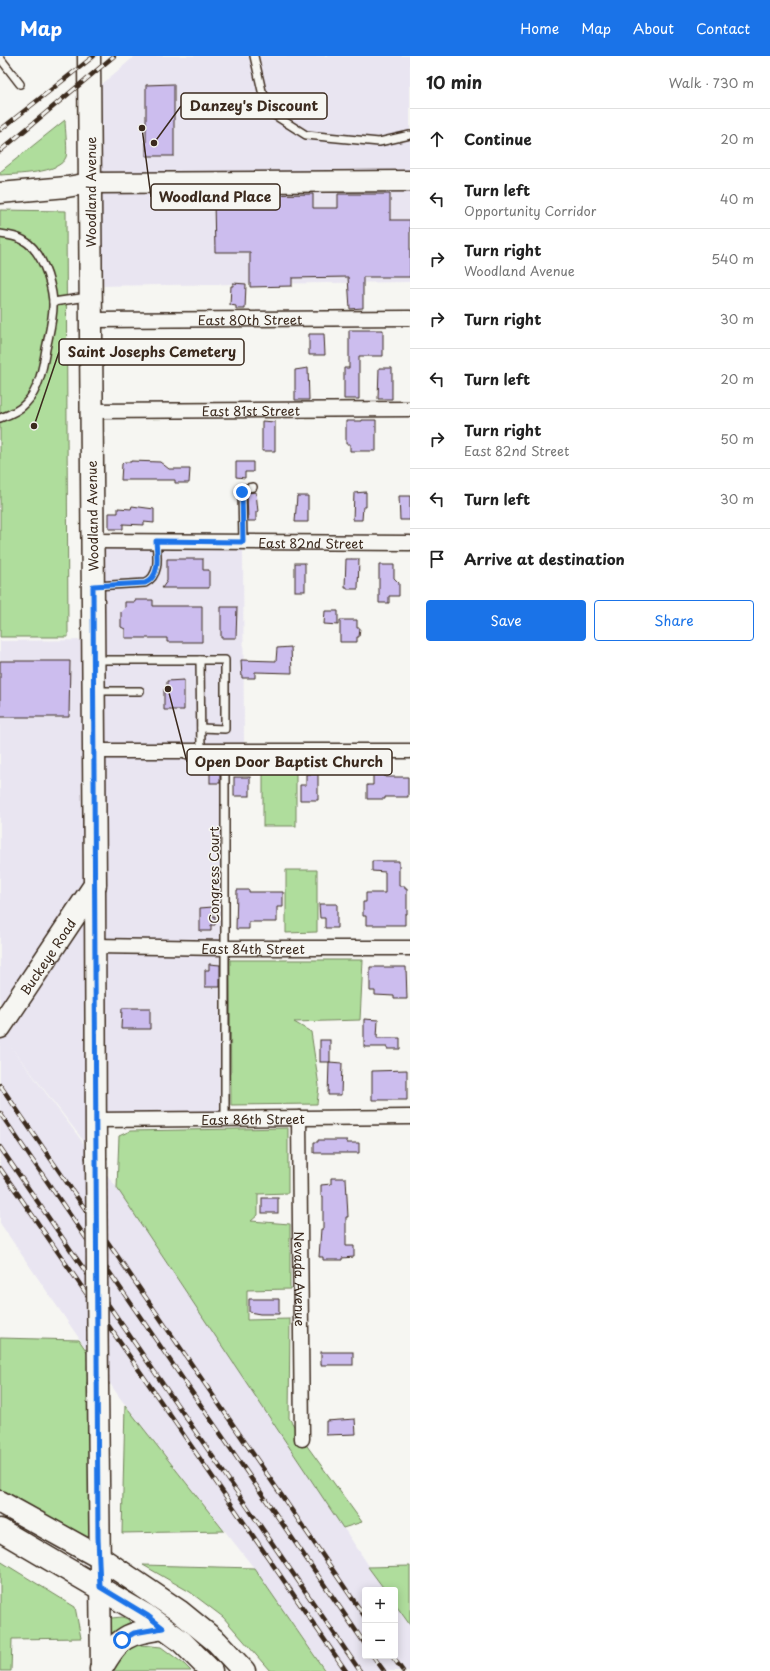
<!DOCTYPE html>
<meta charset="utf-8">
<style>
body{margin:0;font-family:"Playpen Sans",sans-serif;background:#f2f2f2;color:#222}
.controls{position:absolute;right:12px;bottom:12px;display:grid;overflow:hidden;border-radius:4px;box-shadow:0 2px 10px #0003}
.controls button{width:36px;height:36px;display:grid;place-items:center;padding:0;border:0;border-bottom:1px solid #e0e0e0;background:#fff;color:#222;font:20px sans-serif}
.stop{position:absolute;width:12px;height:12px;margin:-9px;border:3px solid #1a73e8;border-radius:50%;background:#fff}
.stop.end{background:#1a73e8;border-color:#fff;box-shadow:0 1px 4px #0008}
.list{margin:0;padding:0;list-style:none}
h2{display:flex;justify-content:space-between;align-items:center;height:52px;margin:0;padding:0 16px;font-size:17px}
h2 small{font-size:13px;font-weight:400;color:#767676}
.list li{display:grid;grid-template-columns:26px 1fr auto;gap:12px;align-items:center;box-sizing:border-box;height:60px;padding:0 16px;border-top:1px solid #e0e0e0}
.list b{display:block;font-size:15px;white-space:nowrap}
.list p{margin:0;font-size:13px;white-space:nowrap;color:#767676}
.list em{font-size:13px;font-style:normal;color:#767676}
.actions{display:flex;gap:8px;padding:12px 16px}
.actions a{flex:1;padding:9px 0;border:1px solid #1a73e8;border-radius:4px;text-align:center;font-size:14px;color:#1a73e8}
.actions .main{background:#1a73e8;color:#fff}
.icon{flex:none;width:22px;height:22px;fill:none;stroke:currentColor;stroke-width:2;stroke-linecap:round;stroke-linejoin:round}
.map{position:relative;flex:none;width:410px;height:1615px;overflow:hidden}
header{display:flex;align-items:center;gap:24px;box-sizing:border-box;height:56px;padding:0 20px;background:#1a73e8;color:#fff}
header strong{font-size:19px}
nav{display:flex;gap:22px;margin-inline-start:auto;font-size:14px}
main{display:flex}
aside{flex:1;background:#fff}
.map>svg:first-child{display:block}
.built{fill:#e9e5f1}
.green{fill:#afdd9c;stroke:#75845d}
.building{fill:#ccbdee;stroke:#3b2a1e}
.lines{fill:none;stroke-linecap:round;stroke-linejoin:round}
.service-casing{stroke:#3b2a1e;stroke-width:10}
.minor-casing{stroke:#3b2a1e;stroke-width:17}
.secondary-casing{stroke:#3b2a1e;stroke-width:23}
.primary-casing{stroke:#3b2a1e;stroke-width:25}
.service{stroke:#f6f6f2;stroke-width:7}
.minor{stroke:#f6f6f2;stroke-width:14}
.secondary{stroke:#f6f6f2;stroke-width:20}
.primary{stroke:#f6f6f2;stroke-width:22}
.rail-casing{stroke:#3b2a1e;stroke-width:4.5}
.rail{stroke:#f6f6f2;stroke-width:3;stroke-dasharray:9;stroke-linecap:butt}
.secondary-bridge-casing{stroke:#3b2a1e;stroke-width:23;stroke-linecap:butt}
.secondary-bridge{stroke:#f6f6f2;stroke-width:20}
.route{stroke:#1a73e8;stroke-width:5}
.labels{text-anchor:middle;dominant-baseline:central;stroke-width:3;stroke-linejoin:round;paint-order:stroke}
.street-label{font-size:13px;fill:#3b2a1e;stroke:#f6f6f2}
.leader{fill:none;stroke:#3b2a1e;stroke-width:1.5}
.callout-dot{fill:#3b2a1e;stroke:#f6f6f2;stroke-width:1.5}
.callout{fill:#f6f6f2;stroke:#3b2a1e;stroke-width:1.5}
.callout-label{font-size:14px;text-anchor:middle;font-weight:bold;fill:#3b2a1e}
</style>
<header>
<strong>Map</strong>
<nav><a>Home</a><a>Map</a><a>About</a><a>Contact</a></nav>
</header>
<main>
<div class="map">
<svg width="410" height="1615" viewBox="0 0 410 1615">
<rect width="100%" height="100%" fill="#f6f6f2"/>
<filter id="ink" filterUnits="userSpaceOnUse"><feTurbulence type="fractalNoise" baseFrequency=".025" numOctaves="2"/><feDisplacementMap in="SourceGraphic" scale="8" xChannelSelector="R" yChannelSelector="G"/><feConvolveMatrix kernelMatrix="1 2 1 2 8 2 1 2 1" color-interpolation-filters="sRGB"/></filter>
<g filter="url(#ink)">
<!-- built -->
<g class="built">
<polygon points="135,0 410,0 410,226 91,230 89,39"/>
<polygon points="93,485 243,486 244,695 225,695 225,1062 96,1064 96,1101 9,988 117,1132 385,1534 365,1534 365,1600 395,1600 395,1548 410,1569 410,1615 326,1615 254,1512 120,1342 0,1167 0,585 94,584"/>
</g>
<!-- green -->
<g class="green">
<path d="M65 64C65 72 68 96 66 101 60 118 15 118 0 119V116Z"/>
<polygon points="0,154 66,155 68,581 0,581"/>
<rect x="263" y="712" width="33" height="58"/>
<polygon points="286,814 317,814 317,876 286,877"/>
<polygon points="230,904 363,904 360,964 294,966 311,976 319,1030 317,1048 231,1049"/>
<polygon points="288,1072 288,1137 258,1138 258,1159 251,1165 290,1168 290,1233 247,1234 247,1264 290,1263 289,1362 302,1383 362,1466 343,1472 117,1132 119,1080 130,1075"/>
<polygon points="0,1282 79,1284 98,1312 99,1501 0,1446"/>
<polygon points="125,1349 224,1475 122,1477"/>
<polygon points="0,1505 75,1551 81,1582 12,1583 11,1615 0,1615"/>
<polygon points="143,1509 254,1512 325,1615 270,1615 223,1561 190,1536"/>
<polygon points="410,1510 410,1569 395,1548 395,1534 385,1534 368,1511"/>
<polygon points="122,1561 128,1563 141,1589 161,1591 184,1608 191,1615 101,1615 101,1563"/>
</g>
<!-- building -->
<g class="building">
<polygon points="174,28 174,100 146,100 146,29"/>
<polygon points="313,138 313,152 338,152 338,138 390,138 390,164 410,164 410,221 363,221 363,252 350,253 348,221 292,222 292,230 250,231 250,196 215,196 214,145 249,144 249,139"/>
<polygon points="233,227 246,228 245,253 236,253 236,250 230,249 231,230 233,230"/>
<polygon points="349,274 383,274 383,300 359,300 359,343 344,343 344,312 349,312"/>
<polygon points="309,278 324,278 325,299 309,299"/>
<polygon points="308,312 309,344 295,344 295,314"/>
<polygon points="379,312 392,312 392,343 378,343"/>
<polygon points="362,364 376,364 376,395 350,395 350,388 346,388 346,365 362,365"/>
<polygon points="262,365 275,366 275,395 262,395"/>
<polygon points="131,405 160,406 169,413 190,413 189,427 175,427 175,424 121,424 122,408 124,406 131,406"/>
<polygon points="236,406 253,406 253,416 245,416 245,422 236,421"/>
<polygon points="256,436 258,456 256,456 256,465 248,465 247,437"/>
<polygon points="366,436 366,451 363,451 362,464 353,464 354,437"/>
<polygon points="297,440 308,440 308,466 295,466"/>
<polygon points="399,440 410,440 410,464 400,464"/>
<polygon points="132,450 154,453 154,467 144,466 144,469 123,468 123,473 109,473 109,457 118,457 118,452 131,453"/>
<polygon points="167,503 203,503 203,514 209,514 209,532 162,532 167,525"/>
<polygon points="346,503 359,503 358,533 347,533 347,531 345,531"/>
<rect x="295" y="507" width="10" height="28"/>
<polygon points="379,509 394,509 394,522 399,527 399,540 389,540 389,547 379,547"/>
<polygon points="135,544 153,544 153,550 202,550 202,586 167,586 167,582 125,582 125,573 121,571 121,556 125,552 125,546 135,546"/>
<polygon points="221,551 237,551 236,582 221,582"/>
<polygon points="325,555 338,555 338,569 324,568"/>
<polygon points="340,564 357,564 357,572 360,572 359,581 357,581 357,586 340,586"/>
<polygon points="291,591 292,617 255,616 255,622 242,622 241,604 276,605 277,592"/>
<polygon points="0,605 70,605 69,661 0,661"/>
<polygon points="184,624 184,654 164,654 164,633 167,633 167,625"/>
<rect x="210" y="710" width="10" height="17"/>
<polygon points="306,718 318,718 318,744 300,744 300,729 306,729"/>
<polygon points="373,718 385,718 385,721 408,721 408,741 385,741 385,743 367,743 367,729 373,729"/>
<rect x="234" y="721" width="16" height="19"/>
<polygon points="372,805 399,805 399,830 405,830 405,832 407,832 407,858 405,858 405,869 366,869 366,860 363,860 363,846 366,846 366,837 385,837 385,816 372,815"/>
<polygon points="237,834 249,834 249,836 283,836 283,851 277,851 277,866 249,866 249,873 236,873"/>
<polygon points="319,848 337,848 337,872 325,872 325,862 320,862"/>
<polygon points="213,851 213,860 215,860 215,869 211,869 211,875 200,875 200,852"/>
<polygon points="209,908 220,909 220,931 205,931 205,914 209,914"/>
<polygon points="370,911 406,911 407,943 394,943 394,940 375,939 375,935 370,935"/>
<polygon points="122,952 150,952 150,973 121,973"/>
<polygon points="364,963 378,964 377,982 400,982 400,993 387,993 387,991 364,991"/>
<rect x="320" y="984" width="10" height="22"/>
<polygon points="329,1006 342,1007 341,1039 328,1039"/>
<polygon points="407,1014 407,1044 372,1044 372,1015"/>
<polygon points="318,1084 347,1084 347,1087 359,1087 359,1097 314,1097 314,1086 318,1086"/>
<polygon points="331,1122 346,1122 348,1161 346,1161 346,1190 354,1190 354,1201 342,1202 342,1204 323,1204 323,1201 319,1201 321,1173 323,1173 323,1140 321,1140 321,1129 331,1128"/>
<rect x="262" y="1142" width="16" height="15"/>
<polygon points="249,1243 279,1243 279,1258 260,1258 249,1256"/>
<rect x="321" y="1296" width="32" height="13"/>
<polygon points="355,1363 356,1378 326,1379 326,1365"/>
</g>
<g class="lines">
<!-- service casing -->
<g class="service-casing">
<g id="service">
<polyline points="254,0 262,35 276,60 306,79 379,86 410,79"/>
<polyline points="0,2 20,28"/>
<path d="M0 178C8 179 16 180 23 184 42 194 51 225 53 245 54 260 49 278 46 293 43 311 39 334 26 347 20 354 9 359 0 362"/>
<polyline points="53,246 88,241"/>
<polyline points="243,486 242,436 243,433 253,431"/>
<path d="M95 530 145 527C161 519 157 500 156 485"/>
<polyline points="96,604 225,604 225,673 201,672"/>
<polyline points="200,604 201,695"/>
<polyline points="96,635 140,635"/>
<polyline points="225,695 225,1062"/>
</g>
</g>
<!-- minor casing -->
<g class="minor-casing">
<g id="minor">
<path id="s1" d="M91 264 410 262"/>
<path id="s2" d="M91 355 410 353"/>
<path id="s3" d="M93 485 410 487"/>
<polyline points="94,695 410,695"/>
<path id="s4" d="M95 890 225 892H410"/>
<path id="s5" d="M299 1062 302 1383"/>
<path id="s6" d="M96 1064 410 1061"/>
</g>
</g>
<!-- secondary casing -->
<g class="secondary-casing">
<g id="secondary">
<polyline points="0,137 67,131 90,127 410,125"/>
<polyline points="95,829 96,1101"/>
<polyline points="98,1329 101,1615"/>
</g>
</g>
<!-- primary casing -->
<g class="primary-casing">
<g id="primary">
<path id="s7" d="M0 971 95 829 89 0"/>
<polyline points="0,1446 99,1501 179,1555 217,1586 244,1615"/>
<polyline points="0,1474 147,1560 181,1585 211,1615"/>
<path d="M101 1613C120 1579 127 1578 163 1572"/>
</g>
</g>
<!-- service -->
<use href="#service" class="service"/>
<!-- minor -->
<use href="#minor" class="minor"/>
<!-- secondary -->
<use href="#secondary" class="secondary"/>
<!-- primary -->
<use href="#primary" class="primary"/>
<!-- rail casing -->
<g class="rail-casing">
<g id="rail">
<polyline points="0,74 94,0"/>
<polyline points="0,95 114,0"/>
<polyline points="0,1029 365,1561"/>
<polyline points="0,1057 365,1588"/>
<polyline points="0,1091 360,1615"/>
<polyline points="0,1112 346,1615"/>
<polyline points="373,1600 384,1615"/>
<polyline points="392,1600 403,1615"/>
</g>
</g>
<!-- rail -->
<use href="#rail" class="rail"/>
<!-- secondary-bridge casing -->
<g class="secondary-bridge-casing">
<polyline id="secondary-bridge" points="96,1101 98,1329"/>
</g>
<!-- secondary-bridge -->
<use href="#secondary-bridge" class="secondary-bridge"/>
</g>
</g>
<g class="lines" filter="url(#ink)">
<!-- route -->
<path class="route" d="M122 1584 134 1577 163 1572 148 1560 100 1531 98 1481 93 530 145 527C161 520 157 500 156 485L243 486 242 436"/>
</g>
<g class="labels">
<!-- street labels -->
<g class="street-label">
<text transform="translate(90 136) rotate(-90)">Woodland Avenue</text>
<text stroke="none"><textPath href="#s1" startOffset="159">East 80th Street</textPath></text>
<text stroke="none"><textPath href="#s2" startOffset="160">East 81st Street</textPath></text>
<text transform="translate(92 460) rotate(-91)">Woodland Avenue</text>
<text stroke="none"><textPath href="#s3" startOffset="218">East 82nd Street</textPath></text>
<text transform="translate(213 819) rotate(-90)">Congress Court</text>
<text stroke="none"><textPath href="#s4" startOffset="158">East 84th Street</textPath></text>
<text stroke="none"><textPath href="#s7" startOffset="85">Buckeye Road</textPath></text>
<text stroke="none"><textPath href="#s6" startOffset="157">East 86th Street</textPath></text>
<text stroke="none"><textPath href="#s5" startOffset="161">Nevada Avenue</textPath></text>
</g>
</g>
<!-- callouts -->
<path class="leader" d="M154 87L181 50M142 72L151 141M34 370L59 296M168 633L187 706"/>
<g class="callout-dot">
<circle cx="154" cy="87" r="4"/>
<circle cx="142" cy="72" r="4"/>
<circle cx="34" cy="370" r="4"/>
<circle cx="168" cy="633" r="4"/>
</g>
<g class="callout">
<rect x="181" y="37" width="146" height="26" rx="4"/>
<rect x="151" y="128" width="129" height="26" rx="4"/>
<rect x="59" y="283" width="185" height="26" rx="4"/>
<rect x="187" y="693" width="205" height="26" rx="4"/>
</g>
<g class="callout-label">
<text x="254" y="55">Danzey's Discount</text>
<text x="215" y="146">Woodland Place</text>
<text x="152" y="301">Saint Josephs Cemetery</text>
<text x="289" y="711">Open Door Baptist Church</text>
</g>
</svg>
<div class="controls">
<button>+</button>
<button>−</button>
</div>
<div class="stop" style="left:122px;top:1584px"></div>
<div class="stop end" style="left:242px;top:436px"></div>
</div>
<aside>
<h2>10 min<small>Walk · 730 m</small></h2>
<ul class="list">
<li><svg class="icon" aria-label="ahead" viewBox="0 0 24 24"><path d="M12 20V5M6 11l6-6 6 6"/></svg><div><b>Continue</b></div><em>20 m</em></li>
<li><svg class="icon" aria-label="left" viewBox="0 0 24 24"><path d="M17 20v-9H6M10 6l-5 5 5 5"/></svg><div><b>Turn left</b><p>Opportunity Corridor</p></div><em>40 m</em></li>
<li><svg class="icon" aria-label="right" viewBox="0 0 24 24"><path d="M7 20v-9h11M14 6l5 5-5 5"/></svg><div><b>Turn right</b><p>Woodland Avenue</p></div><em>540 m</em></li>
<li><svg class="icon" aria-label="right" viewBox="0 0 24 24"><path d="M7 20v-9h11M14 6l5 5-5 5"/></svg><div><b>Turn right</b></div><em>30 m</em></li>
<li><svg class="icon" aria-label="left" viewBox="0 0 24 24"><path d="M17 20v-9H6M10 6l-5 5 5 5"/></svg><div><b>Turn left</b></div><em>20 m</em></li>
<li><svg class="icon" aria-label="right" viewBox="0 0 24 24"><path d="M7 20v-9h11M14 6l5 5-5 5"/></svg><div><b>Turn right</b><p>East 82nd Street</p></div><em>50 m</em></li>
<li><svg class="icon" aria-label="left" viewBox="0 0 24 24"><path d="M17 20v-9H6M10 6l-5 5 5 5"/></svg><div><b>Turn left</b></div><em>30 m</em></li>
<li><svg class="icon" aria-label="arrive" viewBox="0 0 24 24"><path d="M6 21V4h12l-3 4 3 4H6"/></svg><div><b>Arrive at destination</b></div></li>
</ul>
<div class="actions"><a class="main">Save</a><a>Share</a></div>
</aside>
</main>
